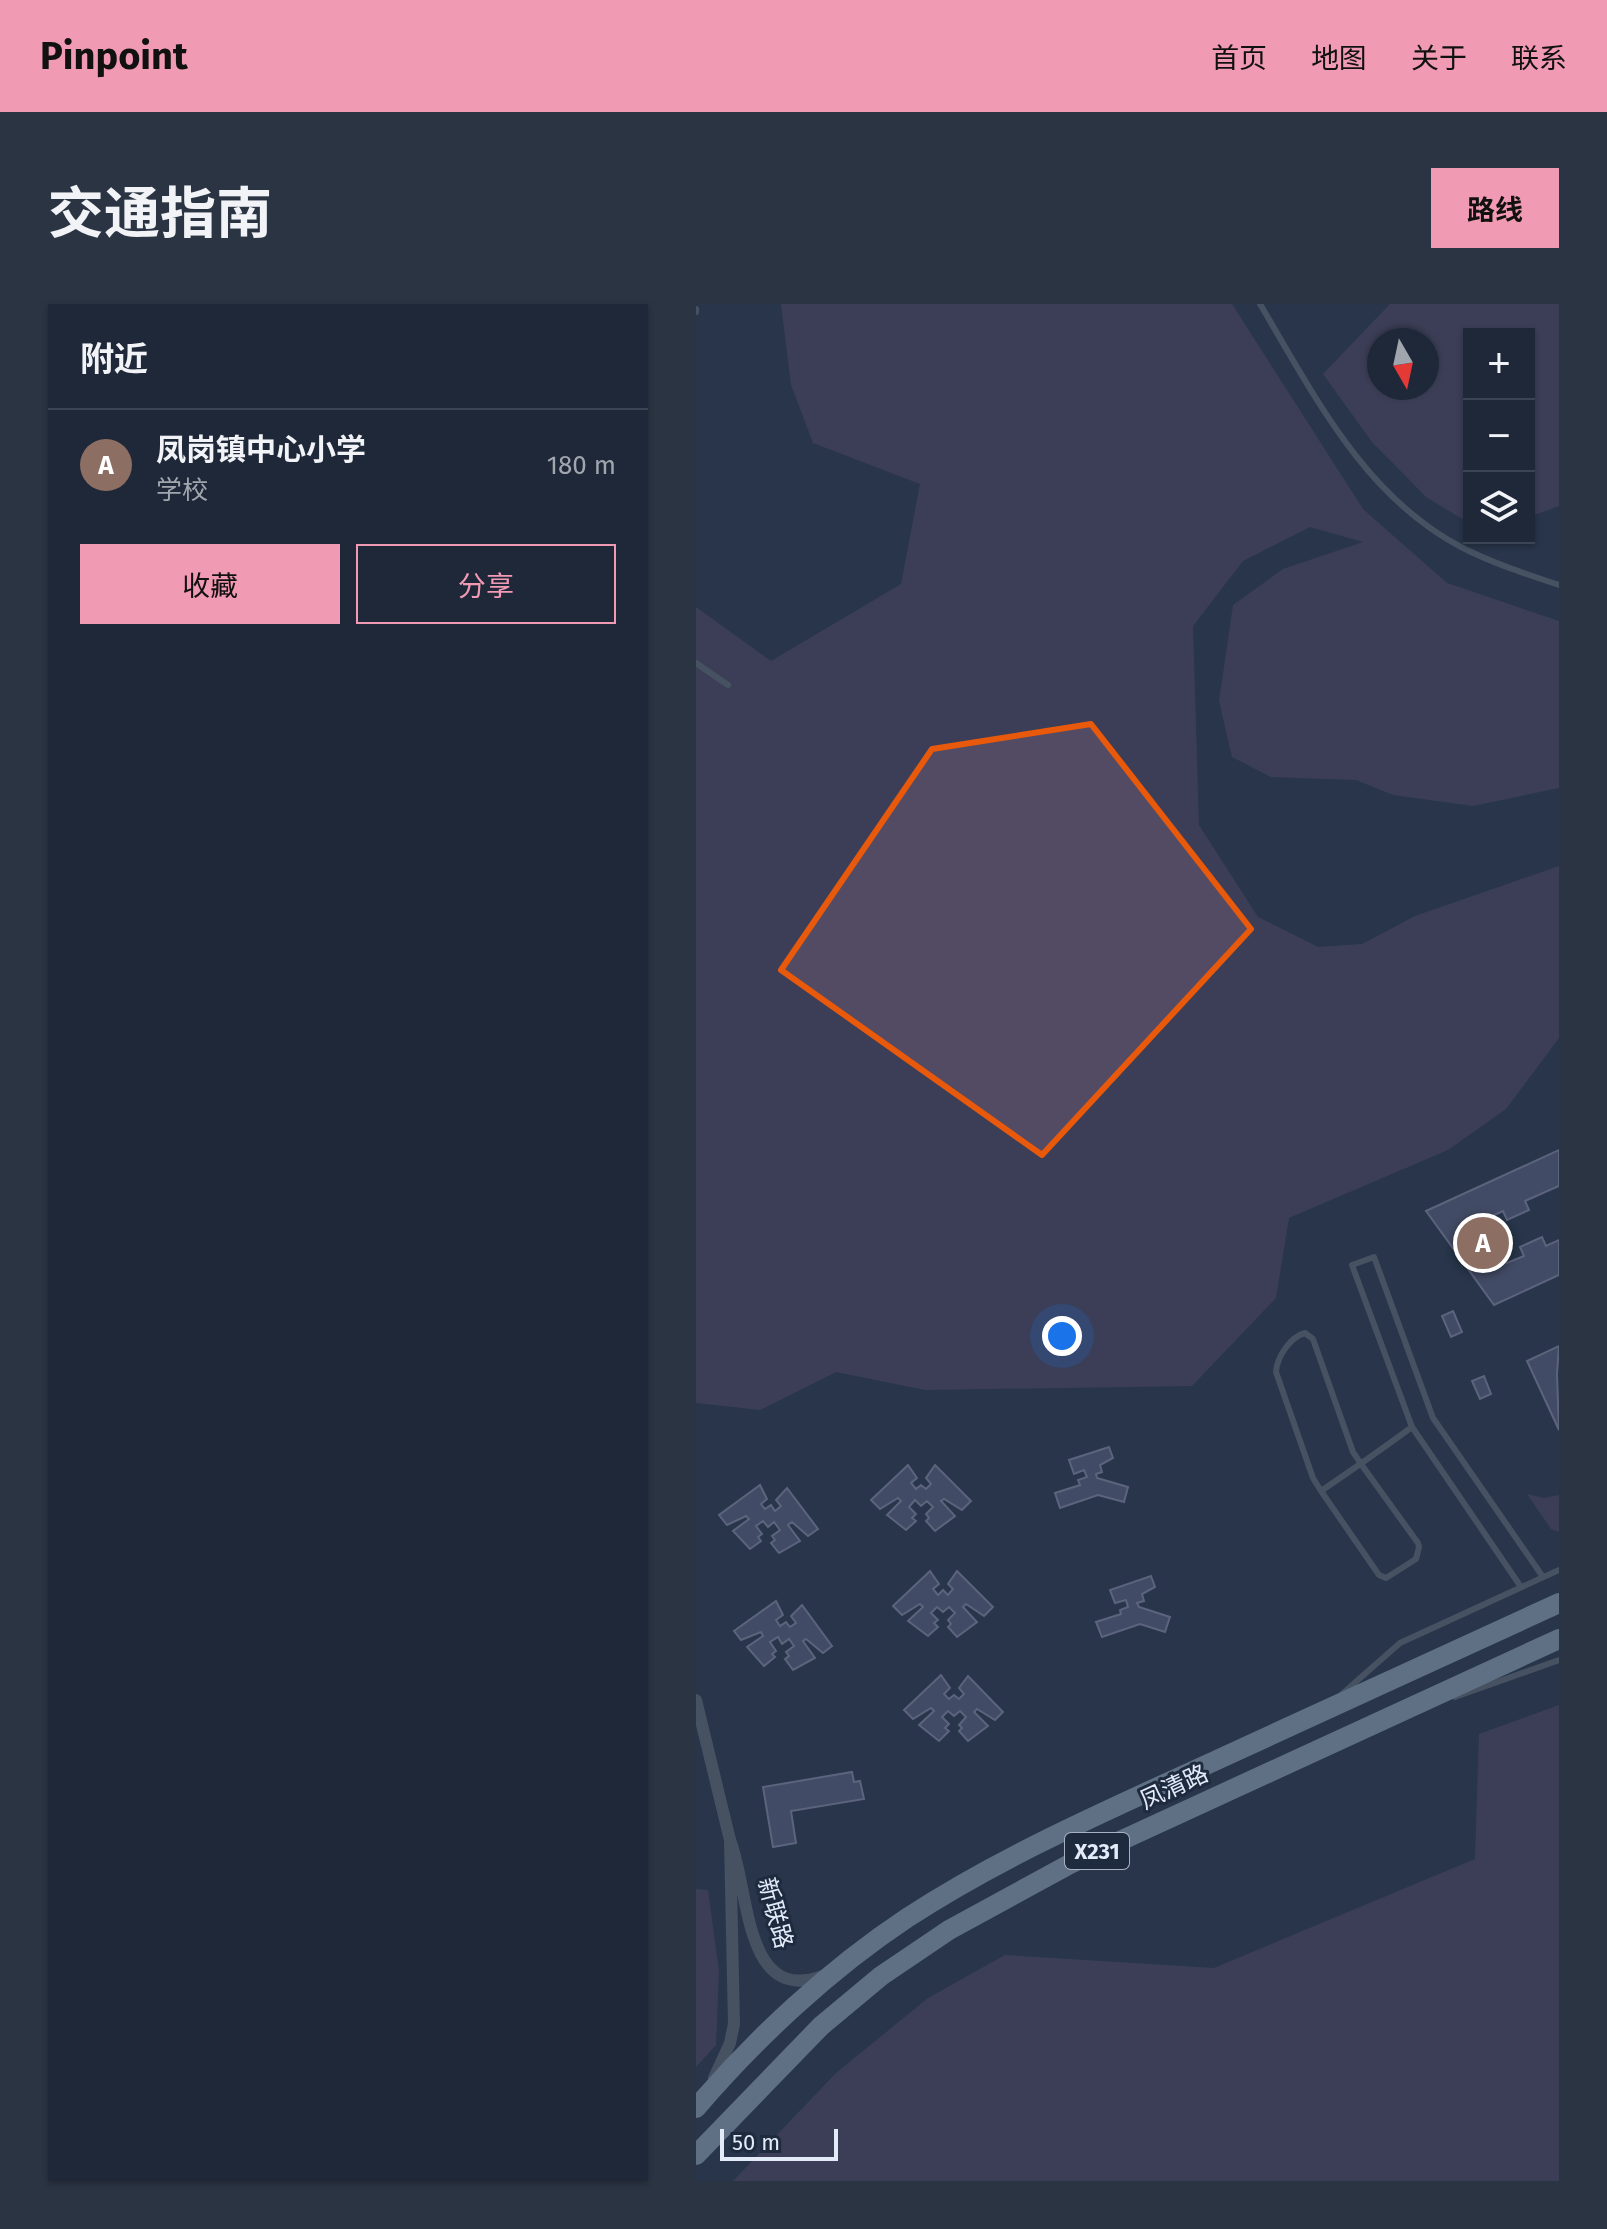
<!DOCTYPE html>
<html lang="zh">
<meta charset="utf-8">
<style>
body{margin:0;font-family:"Fira Sans","Noto Sans SC",sans-serif;background:#2b3443;color:#f1f3f6}
.controls{position:absolute;right:24px;top:24px;display:grid;overflow:hidden;border-radius:0px;box-shadow:0 2px 6px #0004}
.controls button{width:72px;height:72px;display:grid;place-items:center;padding:0;border:0;border-bottom:2px solid #3c4453;background:#1e2838;color:#f1f3f6;font:40px sans-serif}
.compass{position:absolute;left:671px;top:24px;width:72px;height:72px;border-radius:50%;background:#1e2838;box-shadow:0 2px 6px #0004;rotate:171deg}
.scale{position:absolute;left:24px;bottom:20px;width:118px;box-sizing:border-box;padding-left:8px;border:4px solid #e3ebf9;border-top:0;font-size:22px;line-height:28px;white-space:nowrap;color:#e3ebf9;-webkit-text-stroke:6px #1e2b3f;paint-order:stroke}
.you{position:absolute;left:366px;top:1032px;width:28px;height:28px;margin:-20px;border:6px solid #fff;border-radius:50%;background:#1a73e8;box-shadow:0 0 0 12px #1a73e833}
.badge{display:grid;place-items:center;width:52px;height:52px;border-radius:50%;background:#f19ab3;color:#fff;font-size:26px;font-weight:700}
.pin{position:absolute;translate:-50% -50%;border:4px solid #fff;box-shadow:0 2px 8px #0006}
.list{margin:0;padding:0;list-style:none}
h2{display:flex;justify-content:space-between;align-items:center;height:104px;margin:0;padding:0 32px;font-size:34px}
h2 small{font-size:26px;font-weight:400;color:#a1a6ae}
.list li{display:grid;grid-template-columns:52px 1fr auto;gap:24px;align-items:center;box-sizing:border-box;height:112px;padding:0 32px;border-top:2px solid #3c4453}
.list b{display:block;font-size:30px;white-space:nowrap}
.list p{margin:0;font-size:26px;white-space:nowrap;color:#a1a6ae}
.list em{font-size:26px;font-style:normal;color:#a1a6ae}
.actions{display:flex;gap:16px;padding:24px 32px}
.actions a{flex:1;padding:18px 0;border:2px solid #f19ab3;border-radius:0px;text-align:center;font-size:28px;color:#f19ab3}
.actions .main{background:#f19ab3;color:#111}
.icon{flex:none;width:44px;height:44px;fill:none;stroke:currentColor;stroke-width:2;stroke-linecap:round;stroke-linejoin:round}
.map{position:relative;flex:none;width:863px;height:1877px;overflow:hidden;border-radius:0px}
header{display:flex;align-items:center;gap:48px;box-sizing:border-box;height:112px;padding:0 40px;background:#f19ab3;color:#111}
header strong{font-size:38px}
nav{display:flex;gap:44px;margin-inline-start:auto;font-size:28px}
.intro{display:flex;align-items:center;justify-content:space-between;box-sizing:border-box;height:192px;padding:0 48px}
h1{margin:0;font-size:56px}
.button{padding:20px 36px;border-radius:0px;background:#f19ab3;color:#111;font-size:28px;font-weight:700}
main{display:flex;gap:48px;padding:0 48px}
aside{flex:1;background:#1e2838;border-radius:0px;box-shadow:0 2px 6px #0004}
.map>svg:first-child{display:block}
.green{fill:#534b64;fill-rule:evenodd}
.building{fill:#636686;stroke:#9a9db9;stroke-width:2}
.lines{fill:none;stroke-linecap:round;stroke-linejoin:round}
.lane{stroke:#6c777f;stroke-width:6}
.street{stroke:#6c777f;stroke-width:12}
.primary{stroke:#a2b9ca;stroke-width:20}
.marked{fill:none;stroke:#e8590c;stroke-width:6;stroke-linejoin:round}
.labels{text-anchor:middle;dominant-baseline:central;stroke-width:6;stroke-linejoin:round;paint-order:stroke}
.shield{fill:#1e2b3f;stroke:#a8b1c1;stroke-width:2}
.shield-label{font-size:22px;font-weight:bold;fill:#e3ebf9}
.street-label{font-size:24px;fill:#e3ebf9;stroke:#1e2b3f}
</style>
<header>
<strong>Pinpoint</strong>
<nav><a>首页</a><a>地图</a><a>关于</a><a>联系</a></nav>
</header>
<div class="intro"><h1>交通指南</h1><a class="button">路线</a></div>
<main>
<aside>
<h2>附近<small></small></h2>
<ul class="list">
<li><span class="badge" style="background:#8d6e63">A</span><div><b>凤岗镇中心小学</b><p>学校</p></div><em>180 m</em></li>
</ul>
<div class="actions"><a class="main">收藏</a><a>分享</a></div>
</aside>
<div class="map">
<svg width="863" height="1877" viewBox="0 0 863 1877">
<rect width="100%" height="100%" fill="#28354a"/>
<!-- green -->
<g class="green">
<polygon points="85,0 536,0 667,205 751,279 863,317 863,484 777,502 697,491 660,476 575,473 536,453 523,397 537,301 587,265 667,238 614,223 547,257 497,322 503,521 562,613 622,643 666,640 719,612 863,562 863,734 810,805 752,846 593,914 580,994 496,1082 229,1086 140,1068 64,1106 0,1099 0,303 75,357 205,280 224,180 117,139 95,81"/>
<path d="M694 0H863V202L833 213V30H773V219L730 193 676 138 627 70ZM731 36V84H683V36Z"/>
<polygon points="831,1190 848,1194 863,1191 863,1228 855,1225"/>
<polygon points="863,1401 863,1877 37,1877 140,1769 232,1694 309,1651 518,1664 779,1555 783,1430"/>
<polygon points="0,1585 12,1586 23,1667 20,1741 0,1763"/>
</g>
<!-- building -->
<g class="building">
<polygon points="863,846 863,882 829,897 833,906 811,916 807,907 789,915 811,959 828,952 824,943 846,933 850,942 863,936 863,971 798,1001 730,907"/>
<polygon points="757,1007 766,1028 755,1033 746,1012"/>
<polygon points="863,1042 861,1070 863,1126 831,1057"/>
<polygon points="788,1072 795,1090 784,1095 776,1077"/>
<polygon points="413,1143 417,1154 404,1161 406,1168 400,1170 401,1174 432,1183 428,1198 402,1191 364,1204 359,1189 384,1181 382,1176 391,1173 388,1166 378,1170 373,1156"/>
<polygon points="212,1161 221,1174 215,1179 220,1185 225,1181 230,1185 235,1180 230,1174 239,1161 275,1197 266,1206 248,1195 245,1197 259,1212 239,1227 230,1217 233,1214 230,1210 237,1203 231,1197 225,1202 219,1196 213,1203 220,1210 216,1214 220,1217 210,1226 191,1211 205,1197 202,1194 184,1205 175,1196"/>
<polygon points="64,1181 71,1195 65,1200 69,1205 75,1201 79,1207 85,1202 80,1196 91,1184 122,1225 112,1232 96,1218 92,1221 104,1237 83,1249 75,1239 79,1236 76,1232 84,1226 78,1218 72,1223 67,1217 60,1222 66,1230 62,1233 65,1237 54,1245 37,1227 53,1215 50,1212 31,1221 23,1211"/>
<polygon points="234,1267 243,1280 237,1285 242,1291 247,1286 252,1291 257,1285 252,1280 261,1267 297,1303 288,1312 270,1300 267,1303 281,1318 261,1333 252,1323 255,1320 252,1316 259,1309 253,1303 247,1308 241,1303 235,1309 242,1316 238,1319 242,1323 232,1332 212,1317 227,1303 224,1300 206,1311 197,1302"/>
<polygon points="455,1272 459,1283 446,1290 448,1297 441,1299 443,1303 474,1313 469,1328 444,1320 406,1333 400,1318 425,1310 424,1306 432,1303 430,1296 419,1299 414,1286"/>
<polygon points="80,1297 87,1311 80,1316 84,1322 90,1318 94,1323 100,1319 95,1312 106,1301 136,1342 127,1349 110,1335 107,1337 119,1354 97,1366 89,1355 93,1352 90,1348 98,1342 93,1335 86,1340 82,1333 74,1338 80,1347 76,1350 79,1353 68,1362 51,1343 67,1332 65,1328 45,1336 38,1327"/>
<polygon points="245,1371 254,1384 248,1390 253,1395 258,1391 263,1395 268,1390 263,1384 272,1372 307,1408 299,1416 281,1405 278,1408 292,1422 272,1437 263,1427 266,1424 263,1421 270,1413 264,1407 258,1412 252,1407 246,1413 253,1420 249,1424 253,1427 243,1437 223,1421 238,1407 235,1404 217,1415 208,1406"/>
<polygon points="156,1468 158,1478 164,1477 168,1495 95,1507 100,1539 77,1543 67,1483"/>
</g>
<g class="lines">
<!-- lane -->
<g class="lane">
<path d="M564 0C618 91 668 192 765 243 796 259 830 270 863 281"/>
<polyline points="0,5 0,8"/>
<polyline points="0,359 32,381"/>
<path d="M625 1187 617 1174 580 1068C581 1053 594 1033 609 1029L617 1035 657 1148 665 1160 722 1239 723 1243 720 1255 690 1274 683 1271 625 1187C656 1166 686 1145 716 1123"/>
<polyline points="825,1283 716,1123 656,961 678,953 737,1114 847,1273"/>
<polyline points="646,1390 704,1339 863,1266"/>
<polyline points="759,1393 863,1356"/>
</g>
<!-- street -->
<g class="street">
<polyline points="0,1396 34,1536"/>
<path d="M18 1774 34 1739 38 1720 34 1536C54 1586 47 1701 127 1672"/>
</g>
<!-- primary -->
<g class="primary">
<path d="M0 1804C60 1734 134 1665 211 1614 309 1550 417 1504 523 1455 636 1403 750 1351 863 1299"/>
<polyline points="0,1851 125,1722 185,1672 253,1626 374,1560 863,1335"/>
</g>
</g>
<!-- marked area -->
<path d="M0 0H863V1877H0ZM395 420 555 625 346 851 85 666 236 445Z" fill="#28354a" fill-opacity=".55" fill-rule="evenodd"/>
<path class="marked" d="M395 420 555 625 346 851 85 666 236 445Z"/>
<g class="labels">
<!-- shield labels -->
<rect class="shield" x="369" y="1529" width="64" height="36" rx="6"/>
<g class="shield-label">
<text x="401" y="1547">X231</text>
</g>
<!-- street labels -->
<g class="street-label">
<text transform="translate(478 1483) rotate(-25)">凤清路</text>
<text transform="translate(79 1609) rotate(75)">新联路</text>
</g>
</g>
</svg>
<div class="controls">
<button>+</button>
<button>−</button>
<button><svg class="icon" aria-label="layers" viewBox="0 0 24 24"><path d="M12 4l9 5-9 5-9-5zM3 14l9 5 9-5"/></svg></button>
</div>
<svg class="compass" viewBox="-18 -18 36 36"><path d="M0-13l5 13h-10z" fill="#e53935"/><path d="M0 13l5-13h-10z" fill="#a1a6ae"/></svg>
<div class="scale">50 m</div>
<div class="you"></div>
<div class="pin badge" style="left:787px;top:939px;background:#8d6e63">A</div>
</div>
</main>
